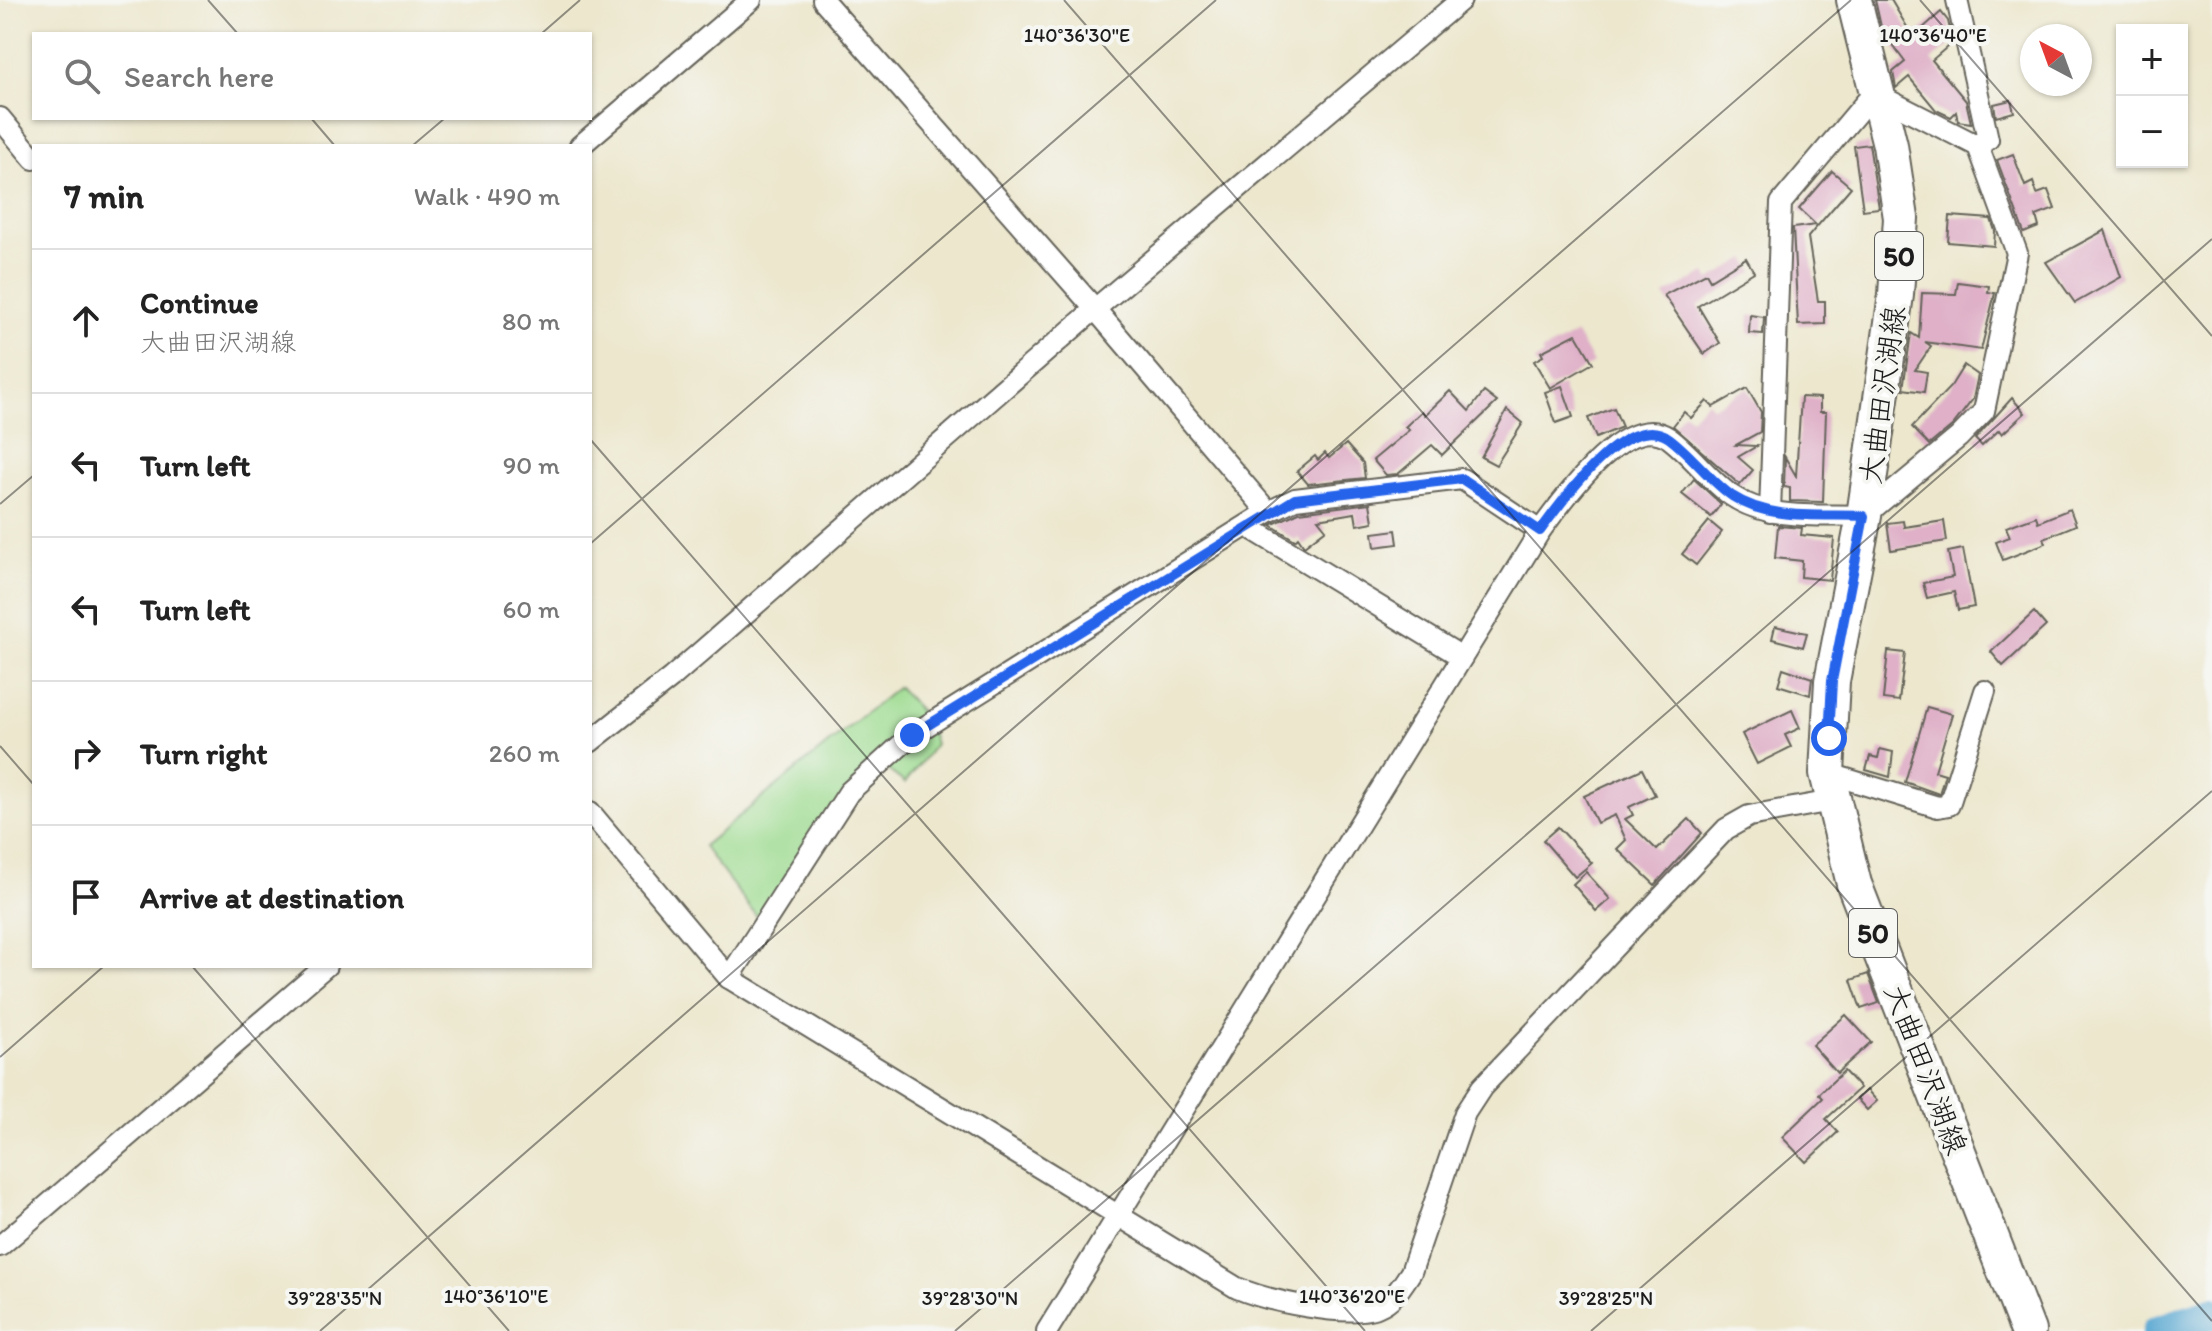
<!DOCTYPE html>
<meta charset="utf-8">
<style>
body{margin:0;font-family:Itim,"Klee One",sans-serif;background:#f6f6f6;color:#222}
.controls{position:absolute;right:24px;top:24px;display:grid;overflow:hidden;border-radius:0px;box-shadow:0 2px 6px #0004}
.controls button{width:72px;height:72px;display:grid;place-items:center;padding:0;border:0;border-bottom:2px solid #e0e0e0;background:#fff;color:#222;font:40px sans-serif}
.compass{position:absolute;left:2020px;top:24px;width:72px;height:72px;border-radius:50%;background:#fff;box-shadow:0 2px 6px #0004;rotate:319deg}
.stop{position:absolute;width:24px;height:24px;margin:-18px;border:6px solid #2563eb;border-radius:50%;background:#fff}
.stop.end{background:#2563eb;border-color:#fff;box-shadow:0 2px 8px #0008}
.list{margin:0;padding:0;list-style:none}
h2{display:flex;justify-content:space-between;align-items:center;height:104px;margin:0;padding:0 32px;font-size:34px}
h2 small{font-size:26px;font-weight:400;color:#767676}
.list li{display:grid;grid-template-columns:52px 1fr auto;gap:24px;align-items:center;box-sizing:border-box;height:144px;padding:0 32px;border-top:2px solid #e0e0e0}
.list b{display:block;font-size:30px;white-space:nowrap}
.list p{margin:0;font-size:26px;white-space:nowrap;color:#767676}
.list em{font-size:26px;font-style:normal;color:#767676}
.icon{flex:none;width:44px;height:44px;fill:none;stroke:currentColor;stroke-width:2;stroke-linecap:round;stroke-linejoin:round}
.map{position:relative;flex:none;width:2212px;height:1331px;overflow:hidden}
.search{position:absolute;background:#fff;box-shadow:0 2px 6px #0004;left:32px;top:32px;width:560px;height:88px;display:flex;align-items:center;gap:20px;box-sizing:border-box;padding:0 28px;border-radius:0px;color:#767676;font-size:30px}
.panel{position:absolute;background:#fff;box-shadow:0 2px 6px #0004;left:32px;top:144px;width:560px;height:824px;border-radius:0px}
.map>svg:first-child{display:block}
.green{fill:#9ddb90;stroke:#5c7c56;stroke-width:2}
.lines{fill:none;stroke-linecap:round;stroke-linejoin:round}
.river{stroke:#58a7d2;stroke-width:32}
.building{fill:#dfb0c8}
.minor-casing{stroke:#65635a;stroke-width:24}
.primary-casing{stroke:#65635a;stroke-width:38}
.minor{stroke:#fff;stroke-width:20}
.primary{stroke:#fff;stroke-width:34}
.route{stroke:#2563eb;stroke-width:10}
.ticks{fill:none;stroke:#1c1c1c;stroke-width:2;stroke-opacity:0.45}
.labels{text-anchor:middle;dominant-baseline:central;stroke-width:8;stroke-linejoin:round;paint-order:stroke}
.shield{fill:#f6f6f2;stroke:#5d5d5c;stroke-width:2}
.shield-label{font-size:28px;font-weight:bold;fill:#1c1c1c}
.street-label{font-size:30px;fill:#1c1c1c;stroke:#f6f6f2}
.ticks-label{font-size:20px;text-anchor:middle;fill:#1c1c1c;stroke:#f6f6f2;stroke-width:8;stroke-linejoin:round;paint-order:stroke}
</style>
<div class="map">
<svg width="2212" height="1331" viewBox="0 0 2212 1331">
<rect width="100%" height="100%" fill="#f6f6f2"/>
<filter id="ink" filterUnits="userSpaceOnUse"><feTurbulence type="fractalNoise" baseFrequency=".0125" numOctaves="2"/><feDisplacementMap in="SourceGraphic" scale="16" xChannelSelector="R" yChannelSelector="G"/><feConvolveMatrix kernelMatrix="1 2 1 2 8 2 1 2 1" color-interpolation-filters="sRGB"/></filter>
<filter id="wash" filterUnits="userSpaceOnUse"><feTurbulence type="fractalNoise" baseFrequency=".006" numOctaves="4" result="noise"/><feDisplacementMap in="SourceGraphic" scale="32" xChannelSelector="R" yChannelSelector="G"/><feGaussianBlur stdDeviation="1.8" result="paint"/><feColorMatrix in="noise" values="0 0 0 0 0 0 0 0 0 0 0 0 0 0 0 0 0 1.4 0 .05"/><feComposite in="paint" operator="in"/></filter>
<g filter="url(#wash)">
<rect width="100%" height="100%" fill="#ece7cd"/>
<!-- green -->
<polygon class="green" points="898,687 927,719 935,744 905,783 885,768 857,793 789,893 756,916 703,846"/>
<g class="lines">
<!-- river -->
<polyline class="river" points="2158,1331 2212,1313"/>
</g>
<g id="blocks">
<!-- building -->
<g class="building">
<polygon points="1875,0 1891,0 1913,37 1941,12 1948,21 1953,42 1932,60 1966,101 1971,123 1958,121 1956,112 1951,117 1936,110 1909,77 1896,88 1893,72 1905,62 1882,31"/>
<polygon points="2011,100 2014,112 1996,117 1994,104"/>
<polygon points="1869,144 1879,208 1863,210 1854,146"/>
<polygon points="2013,154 2025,186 2033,182 2037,194 2048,190 2055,209 2036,216 2039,227 2024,233 1997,160"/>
<polygon points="1832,171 1851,187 1808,237 1818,301 1825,301 1825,324 1798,325 1793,228 1816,225 1799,209"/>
<polygon points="1950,216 1991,219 1995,231 1994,246 1948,242"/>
<polygon points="2105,230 2121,277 2075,303 2046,262"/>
<polygon points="1746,258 1754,272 1698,306 1720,343 1704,354 1664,295 1706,273 1710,280"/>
<polygon points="1958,282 1989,286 1988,292 1995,293 1981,350 1925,342 1931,346 1915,370 1927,372 1924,392 1903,389 1911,333 1919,338 1922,293 1956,294"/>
<polygon points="1750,315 1764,317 1763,334 1749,333"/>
<polygon points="1576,334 1593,363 1550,388 1534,361 1543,356 1541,352"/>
<polygon points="1964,365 1978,375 1973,399 1953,425 1929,445 1912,427 1951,386"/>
<polygon points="1562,386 1573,417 1556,423 1545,392"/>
<polygon points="1747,388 1761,412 1760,432 1736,445 1757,446 1738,457 1753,470 1740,485 1673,426 1684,412 1691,418 1707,401 1713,407"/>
<polygon points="1450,391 1469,411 1484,392 1497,402 1442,455 1432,445 1398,474 1386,475 1373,460 1409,430 1405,427 1422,411 1425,415"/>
<polygon points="1801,397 1820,398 1820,412 1826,412 1823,502 1790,501 1790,488 1784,487 1785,457 1796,476"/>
<polygon points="2012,398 2025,413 2002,434 1999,430 1982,446 1975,439"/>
<polygon points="1614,408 1622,427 1596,438 1588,418"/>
<polygon points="1507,410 1523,423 1496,465 1481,457"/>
<polygon points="1346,444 1363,463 1365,478 1308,484 1297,471 1315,456 1318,460 1325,453 1329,458"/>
<polygon points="1694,479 1721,504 1711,517 1682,494"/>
<polygon points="1370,503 1373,522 1357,525 1355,513 1318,519 1326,529 1304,546 1298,537 1295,540 1271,525 1299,512"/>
<polygon points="2070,509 2076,525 2044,538 2046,543 2003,560 1996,542 2010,537 2006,527 2036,516 2038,522"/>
<polygon points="1709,521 1722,532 1696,565 1682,554"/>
<polygon points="1903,521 1904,527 1944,521 1947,541 1891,550 1887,523"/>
<polygon points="1778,526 1802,528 1801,535 1834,538 1830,580 1801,577 1802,561 1775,558"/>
<polygon points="1396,530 1398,544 1375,547 1373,533"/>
<polygon points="1963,549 1974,607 1958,610 1954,592 1927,598 1923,583 1953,577 1948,552"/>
<polygon points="2034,612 2046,626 2003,666 1991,652"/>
<polygon points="1775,626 1807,633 1803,647 1772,639"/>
<polygon points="1888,651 1905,653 1899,701 1883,699"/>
<polygon points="1783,668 1812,678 1810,695 1778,685"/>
<polygon points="1927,707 1952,714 1935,771 1945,774 1939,794 1905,782"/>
<polygon points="1792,710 1800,728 1785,735 1791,747 1757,764 1742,734"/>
<polygon points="1880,749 1893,752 1890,777 1866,770 1870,756 1878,758"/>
<polygon points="1642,769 1655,795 1629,807 1633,815 1625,819 1657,850 1689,819 1702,833 1655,885 1617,849 1626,840 1615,815 1597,823 1584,796"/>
<polygon points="1558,827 1592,863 1575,877 1543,840"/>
<polygon points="1586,872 1610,899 1596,911 1573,884"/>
<polygon points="1868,974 1879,1003 1861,1009 1851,980"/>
<polygon points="1846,1015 1871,1042 1837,1073 1812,1045"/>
<polygon points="1844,1071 1860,1088 1826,1119 1838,1132 1806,1162 1782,1137 1823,1098 1819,1094"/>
<polygon points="1867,1090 1877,1101 1867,1110 1857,1099"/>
</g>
</g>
</g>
<g filter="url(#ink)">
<use href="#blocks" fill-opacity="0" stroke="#65635a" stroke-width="2"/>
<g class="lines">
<!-- minor casing -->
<g class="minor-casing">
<g id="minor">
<polyline points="823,0 1095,309 1268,512"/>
<polyline points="0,118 34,159"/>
<polyline points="580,146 751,0"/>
<polyline points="1770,512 1781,203 1866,102 1878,95 1978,146"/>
<polyline points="1247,526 1462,657"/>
<polyline points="590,742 671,678 1095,309 1461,0"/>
<polyline points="1827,773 1938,807 1949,805 1985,691"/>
<path d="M590 812 729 978 1237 1288C1268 1301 1345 1318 1377 1307 1394 1300 1401 1287 1411 1272L1465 1113 1482 1087 1726 829 1749 816 1832 801"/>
<polyline points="729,978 849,792 912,735 1268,512 1295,499 1462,479 1540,531"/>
<polyline points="0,1246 326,966"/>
<path d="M1047 1331 1540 531C1561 503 1626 408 1669 438 1692 455 1709 480 1732 496 1769 521 1822 514 1864 516L1959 437 1984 411 2017 253 1978 146 1988 139 1957 0"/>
</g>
</g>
<!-- primary casing -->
<g class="primary-casing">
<polyline id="primary" points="1854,0 1890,145 1901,218 1896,295 1864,516 1832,681 1827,773 1854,884 2028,1331"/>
</g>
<!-- minor -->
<use href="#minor" class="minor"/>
<!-- primary -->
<use href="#primary" class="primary"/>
</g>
</g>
<g class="lines" filter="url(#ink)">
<!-- route -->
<path class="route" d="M912 735 1295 499 1462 479 1540 531C1561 503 1626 408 1669 438 1692 455 1709 480 1732 496 1770 521 1821 514 1864 516L1832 681 1829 738"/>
</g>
<!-- ticks -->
<path class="ticks" d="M208 0 238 34M1064 0 2212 1321M1920 0 2212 336M541 34 580 0M311 118 335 146M412 146 445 118M590 439 1365 1331M0 504 34 475M590 544 1216 0M0 746 34 785M192 966 509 1331M0 1057 104 966M320 1331 1851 0M955 1331 2212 239M1591 1331 2212 791"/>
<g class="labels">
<!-- shield labels -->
<g class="shield">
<rect x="1875" y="232" width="48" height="48" rx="6"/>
<rect x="1849" y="909" width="48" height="48" rx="6"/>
</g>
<g class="shield-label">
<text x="1899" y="256">50</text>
<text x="1873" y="933">50</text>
</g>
<!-- street labels -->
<g class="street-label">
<text transform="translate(1882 395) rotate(-82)">大曲田沢湖線</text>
<text transform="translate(1926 1069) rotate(69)">大曲田沢湖線</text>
</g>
</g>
<g class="ticks-label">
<text x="1077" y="42">140°36'30"E</text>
<text x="1933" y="42">140°36'40"E</text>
<text x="496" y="1303">140°36'10"E</text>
<text x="1352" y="1303">140°36'20"E</text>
<text x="335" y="1305">39°28'35"N</text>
<text x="970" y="1305">39°28'30"N</text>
<text x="1606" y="1305">39°28'25"N</text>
</g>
</svg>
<div class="controls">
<button>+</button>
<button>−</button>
</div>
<svg class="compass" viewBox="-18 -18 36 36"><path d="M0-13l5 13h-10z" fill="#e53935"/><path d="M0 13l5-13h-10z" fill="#767676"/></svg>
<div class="stop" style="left:1829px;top:738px"></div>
<div class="stop end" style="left:912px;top:735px"></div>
<div class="search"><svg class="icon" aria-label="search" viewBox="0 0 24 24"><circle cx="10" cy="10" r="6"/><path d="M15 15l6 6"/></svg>Search here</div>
<section class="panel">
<h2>7 min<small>Walk · 490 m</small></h2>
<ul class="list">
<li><svg class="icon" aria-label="ahead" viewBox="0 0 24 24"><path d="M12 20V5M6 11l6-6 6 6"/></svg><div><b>Continue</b><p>大曲田沢湖線</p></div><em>80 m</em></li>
<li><svg class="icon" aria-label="left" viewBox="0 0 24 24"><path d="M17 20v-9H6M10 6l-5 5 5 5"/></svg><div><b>Turn left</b></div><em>90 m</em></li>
<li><svg class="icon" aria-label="left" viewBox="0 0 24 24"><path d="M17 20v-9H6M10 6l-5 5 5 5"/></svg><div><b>Turn left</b></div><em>60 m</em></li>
<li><svg class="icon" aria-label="right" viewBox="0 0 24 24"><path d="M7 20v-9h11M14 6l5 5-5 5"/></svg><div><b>Turn right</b></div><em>260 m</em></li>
<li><svg class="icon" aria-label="arrive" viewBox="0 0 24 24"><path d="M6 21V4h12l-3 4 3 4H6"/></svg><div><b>Arrive at destination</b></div></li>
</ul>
</section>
</div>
